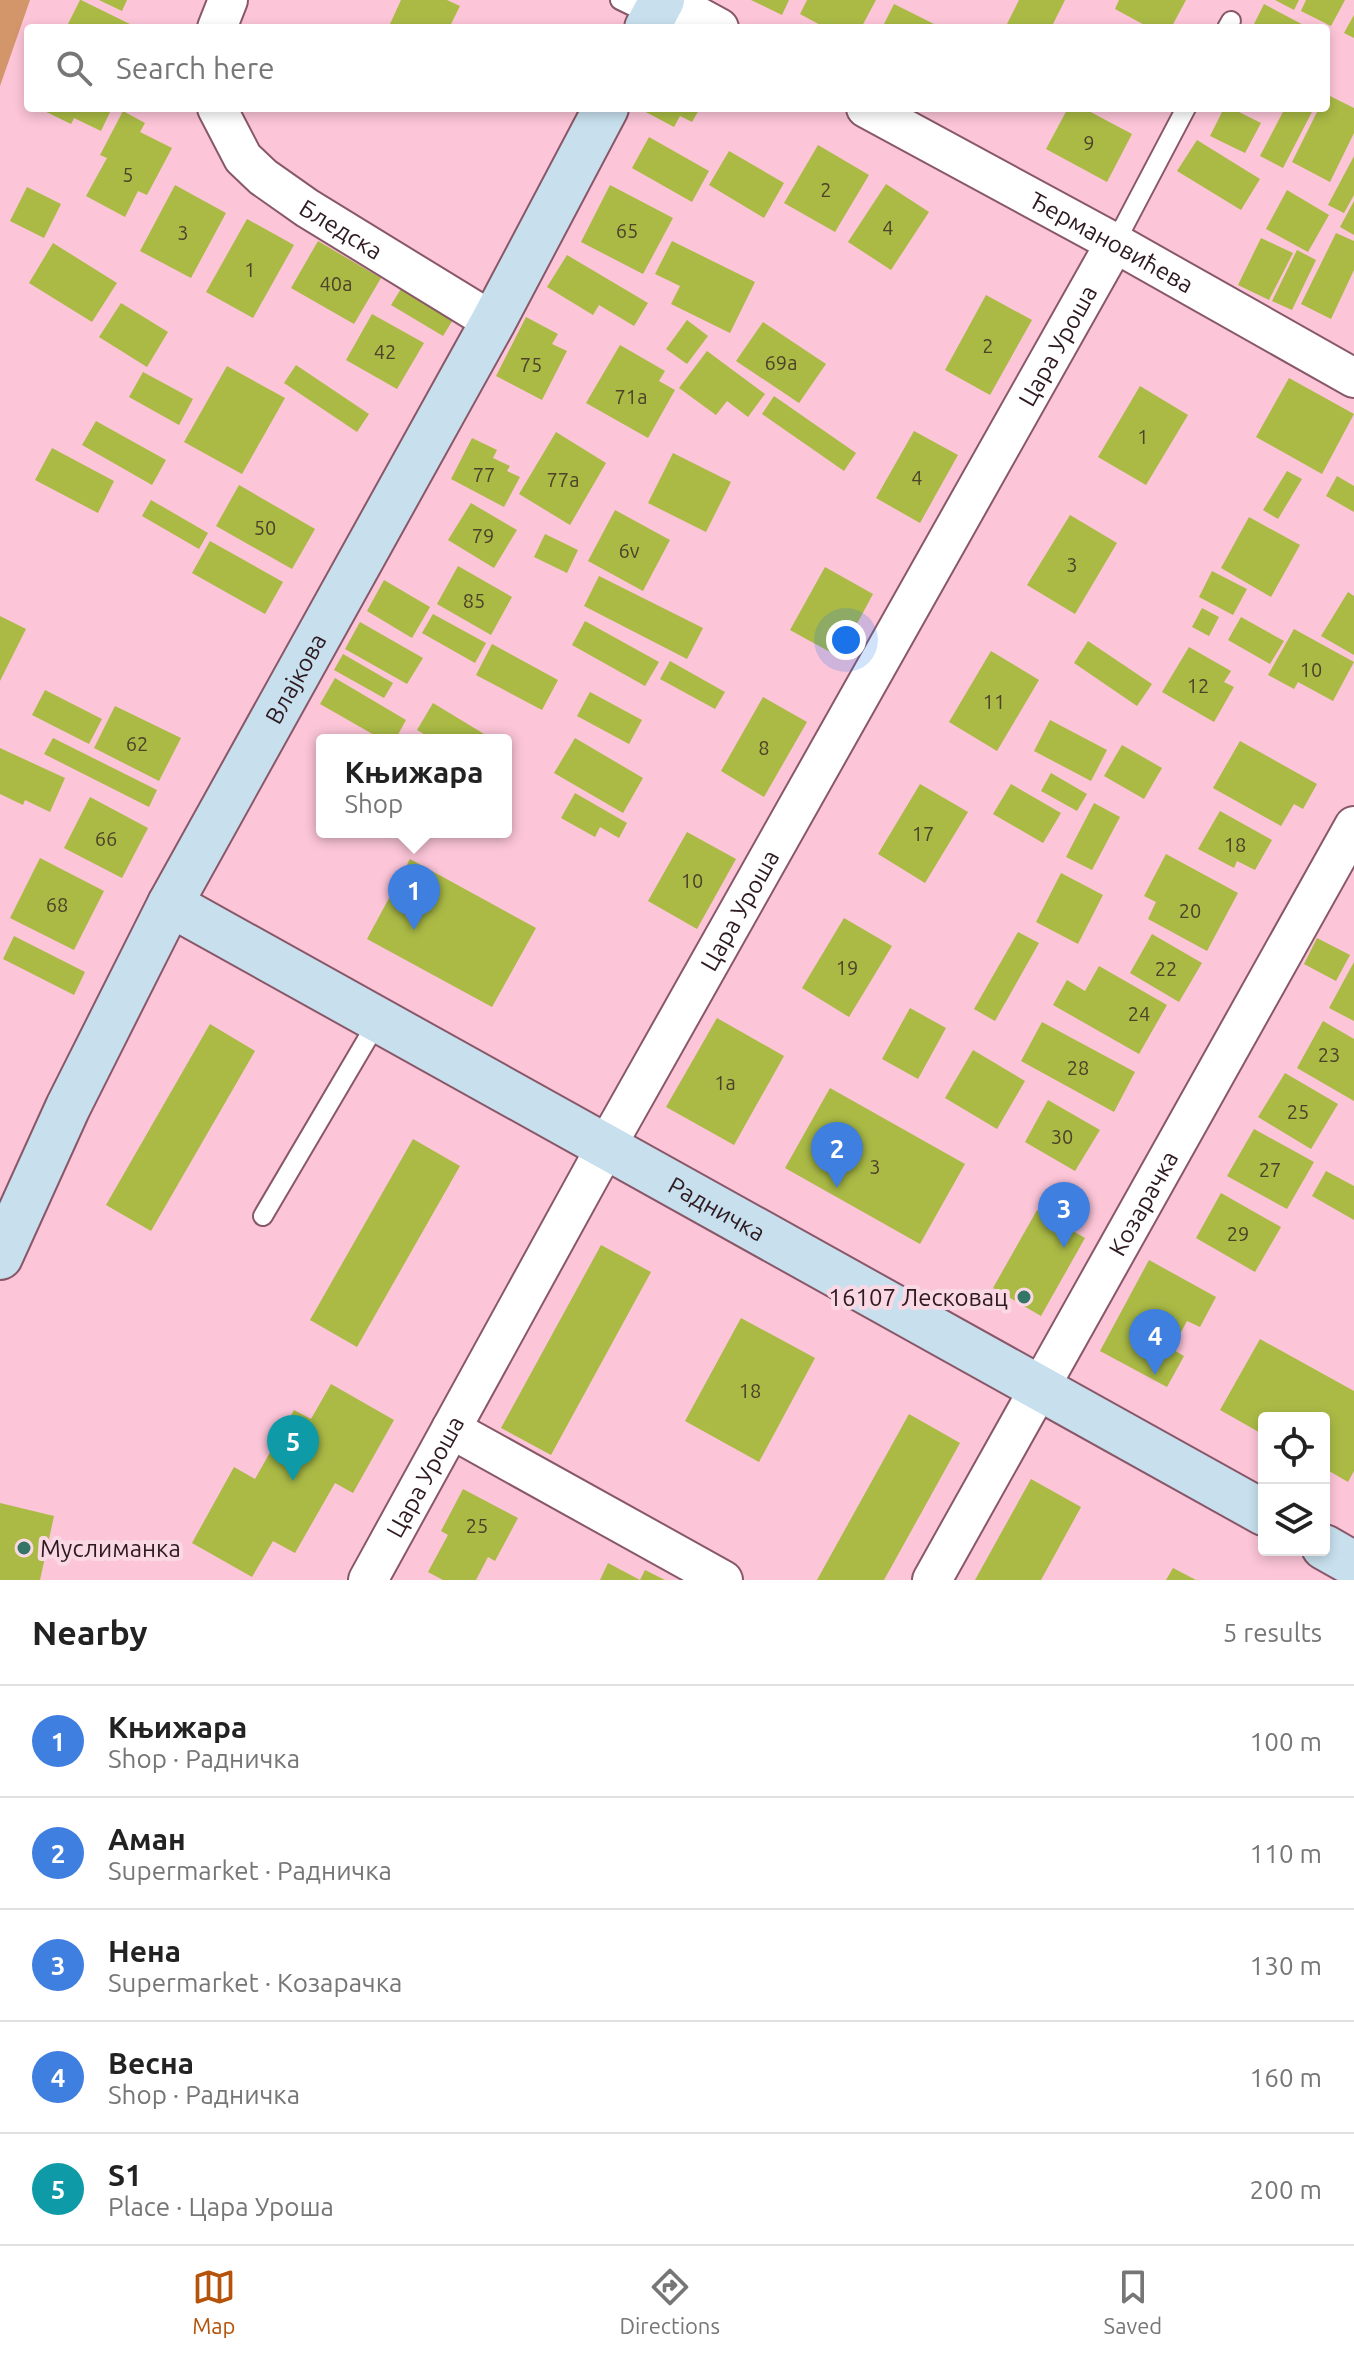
<!DOCTYPE html>
<meta charset="utf-8">
<style>
body{margin:0;font-family:Ubuntu,sans-serif;background:#f6f6f6;color:#222}
.controls{position:absolute;right:24px;bottom:24px;display:grid;overflow:hidden;border-radius:8px;box-shadow:0 4px 12px #0003}
.controls button{width:72px;height:72px;display:grid;place-items:center;padding:0;border:0;border-bottom:2px solid #e0e0e0;background:#fff;color:#222;font:40px sans-serif}
.you{position:absolute;left:846px;top:640px;width:28px;height:28px;margin:-20px;border:6px solid #fff;border-radius:50%;background:#1a73e8;box-shadow:0 0 0 12px #1a73e833}
.badge{display:grid;place-items:center;width:52px;height:52px;border-radius:50%;background:#b45309;color:#fff;font-size:26px;font-weight:700}
.pin{position:absolute;translate:-50% -66px;filter:drop-shadow(0 2px 4px #0008)}
.pin::after{content:'';position:absolute;top:42px;width:28px;height:24px;background:inherit;clip-path:polygon(0 0,100% 0,50% 100%)}
.popup{position:absolute;left:316px;top:734px;width:196px;height:104px;box-sizing:border-box;display:grid;place-content:center;border-radius:8px;background:#fff;filter:drop-shadow(0 2px 6px #0005);font-size:26px;white-space:nowrap;color:#767676}
.popup b{font-size:30px;color:#222}
.popup::after{content:'';position:absolute;left:50%;top:100%;margin-left:-16px;border:16px solid transparent;border-top-color:#fff}
.list{margin:0;padding:0;list-style:none}
h2{display:flex;justify-content:space-between;align-items:center;height:104px;margin:0;padding:0 32px;font-size:34px}
h2 small{font-size:26px;font-weight:400;color:#767676}
.list li{display:grid;grid-template-columns:52px 1fr auto;gap:24px;align-items:center;box-sizing:border-box;height:112px;padding:0 32px;border-top:2px solid #e0e0e0}
.list b{display:block;font-size:30px;white-space:nowrap}
.list p{margin:0;font-size:26px;white-space:nowrap;color:#767676}
.list em{font-size:26px;font-style:normal;color:#767676}
.icon{flex:none;width:44px;height:44px;fill:none;stroke:currentColor;stroke-width:2;stroke-linecap:round;stroke-linejoin:round}
.map{position:relative;flex:none;width:1354px;height:1580px;overflow:hidden}
.search{position:absolute;background:#fff;box-shadow:0 4px 12px #0003;left:24px;right:24px;top:24px;height:88px;display:flex;align-items:center;gap:20px;box-sizing:border-box;padding:0 28px;border-radius:8px;color:#767676;font-size:30px}
.sheet{height:664px;background:#fff}
nav{display:flex;justify-content:space-around;align-items:center;box-sizing:border-box;height:112px;border-top:2px solid #e0e0e0;background:#fff;font-size:22px;color:#767676}
nav a{display:grid;justify-items:center;gap:4px}
nav .on{color:#b45309}
.map>svg:first-child{display:block}
.green{fill:#d3966a}
.building{fill:#aaba45}
.lines{fill:none;stroke-linecap:round;stroke-linejoin:round}
.lane-casing{stroke:#885869;stroke-width:22}
.street-casing{stroke:#885869;stroke-width:42}
.secondary-casing{stroke:#885869;stroke-width:48}
.lane{stroke:#fff;stroke-width:18}
.street{stroke:#fff;stroke-width:38}
.secondary{stroke:#c8e0ee;stroke-width:44}
.poi-dot{fill:#337667;stroke:#fbd9e4;stroke-width:3}
.labels{text-anchor:middle;dominant-baseline:central;stroke-width:8;stroke-linejoin:round;paint-order:stroke}
.number-label{font-size:20px;fill:#4d422a}
.street-label{font-size:24px;fill:#2e1a21;stroke:#fbd9e4}
.poi-label{font-size:24px;fill:#2e1a21;stroke:#fbd9e4;text-anchor:end}
</style>
<div class="map">
<svg width="1354" height="1580" viewBox="0 0 1354 1580">
<rect width="100%" height="100%" fill="#fcc5d8"/>
<!-- green -->
<polygon class="green" points="0,0 30,0 0,86"/>
<!-- building -->
<g class="building">
<polygon points="80,0 81,0 138,28 66,28"/>
<polygon points="99,0 127,0 122,11"/>
<polygon points="401,0 447,0 460,6 449,28 398,28 390,24"/>
<polygon points="751,0 789,0 782,15"/>
<polygon points="807,0 876,0 861,28 826,28 800,14"/>
<polygon points="1019,0 1065,0 1051,28 1005,28"/>
<polygon points="1119,0 1186,0 1171,28 1150,28 1115,9"/>
<polygon points="1275,0 1299,0 1294,10"/>
<polygon points="1306,0 1345,0 1331,26 1301,11"/>
<polygon points="894,4 942,28 882,28"/>
<polygon points="1264,4 1309,28 1252,28"/>
<polygon points="1354,15 1354,38 1344,33"/>
<polygon points="1326,94 1354,108 1354,133 1330,182 1292,162 1319,108 1326,108"/>
<polygon points="38,108 112,108 101,131 74,118 71,124"/>
<polygon points="643,108 700,108 692,122 680,116 674,127 642,110"/>
<polygon points="1068,108 1083,108 1132,134 1107,182 1046,149"/>
<polygon points="1224,108 1231,108 1261,123 1245,153 1210,136"/>
<polygon points="1285,108 1314,108 1283,168 1260,156"/>
<polygon points="123,111 145,123 140,132 172,148 147,195 138,191 125,217 86,196 107,158 100,155"/>
<polygon points="649,137 709,171 692,202 632,168"/>
<polygon points="1197,140 1260,179 1241,210 1177,171"/>
<polygon points="818,145 869,175 835,232 784,203"/>
<polygon points="729,151 784,183 764,218 709,185"/>
<polygon points="1354,156 1354,195 1344,213 1328,205"/>
<polygon points="886,184 929,212 891,270 848,242"/>
<polygon points="175,185 226,213 191,278 140,251"/>
<polygon points="610,185 673,218 643,274 581,242"/>
<polygon points="27,187 61,204 44,238 10,221"/>
<polygon points="1287,190 1329,215 1308,252 1266,229"/>
<polygon points="1354,201 1354,235 1340,227"/>
<polygon points="247,219 294,245 253,318 206,292"/>
<polygon points="1336,233 1354,241 1354,270 1331,319 1301,304"/>
<polygon points="1261,238 1293,253 1269,300 1238,285"/>
<polygon points="318,241 381,278 354,324 291,288"/>
<polygon points="672,241 755,282 730,333 671,304 680,286 655,274"/>
<polygon points="53,243 117,283 92,322 29,283"/>
<polygon points="1297,250 1316,260 1292,310 1272,301"/>
<polygon points="567,255 648,303 634,326 599,305 593,315 547,287"/>
<polygon points="407,279 459,310 443,336 391,305"/>
<polygon points="986,295 1032,320 990,395 945,370"/>
<polygon points="121,303 168,332 147,367 99,337"/>
<polygon points="372,314 424,343 397,389 346,360"/>
<polygon points="526,317 558,334 552,344 567,351 542,400 496,376"/>
<polygon points="687,320 708,336 687,364 666,349"/>
<polygon points="763,322 826,364 799,403 736,361"/>
<polygon points="620,345 665,371 659,381 675,390 648,438 586,403"/>
<polygon points="707,351 765,394 748,417 727,401 716,415 679,388"/>
<polygon points="296,365 369,414 357,432 284,383"/>
<polygon points="227,366 285,398 242,474 184,442"/>
<polygon points="143,372 193,399 179,425 129,397"/>
<polygon points="1289,378 1354,414 1322,474 1256,437"/>
<polygon points="1140,386 1188,415 1146,485 1098,457"/>
<polygon points="774,396 856,453 844,471 762,414"/>
<polygon points="96,421 166,460 152,485 82,445"/>
<polygon points="914,431 958,455 920,523 876,498"/>
<polygon points="556,432 606,463 570,525 519,494"/>
<polygon points="472,438 497,450 493,458 510,466 507,471 520,477 504,507 451,479"/>
<polygon points="52,448 114,481 98,513 35,480"/>
<polygon points="673,453 731,482 706,532 648,503"/>
<polygon points="1287,471 1302,479 1278,519 1263,510"/>
<polygon points="1337,476 1354,486 1354,512 1326,496"/>
<polygon points="239,485 315,529 292,569 216,526"/>
<polygon points="151,500 208,533 199,549 142,516"/>
<polygon points="471,503 517,530 494,568 448,540"/>
<polygon points="615,510 670,540 643,591 588,561"/>
<polygon points="1070,515 1117,543 1075,614 1027,585"/>
<polygon points="1249,517 1300,545 1271,597 1221,568"/>
<polygon points="545,534 578,550 567,573 534,557"/>
<polygon points="210,541 283,582 265,614 192,573"/>
<polygon points="458,566 512,597 491,635 437,604"/>
<polygon points="825,567 873,594 839,657 790,630"/>
<polygon points="1212,571 1247,589 1233,615 1199,597"/>
<polygon points="599,576 703,628 687,659 584,606"/>
<polygon points="384,580 430,607 412,638 367,611"/>
<polygon points="1348,592 1354,596 1354,655 1321,636"/>
<polygon points="1202,608 1219,617 1209,636 1192,627"/>
<polygon points="433,614 486,643 475,663 422,633"/>
<polygon points="0,616 26,629 0,681"/>
<polygon points="1241,617 1284,641 1270,664 1228,640"/>
<polygon points="585,621 659,662 645,686 572,645"/>
<polygon points="360,622 423,658 407,684 345,649"/>
<polygon points="1294,629 1354,662 1333,701 1298,682 1294,689 1268,675"/>
<polygon points="1088,641 1152,684 1137,706 1074,663"/>
<polygon points="492,644 558,680 542,710 476,675"/>
<polygon points="1189,647 1231,671 1224,682 1234,687 1214,722 1162,692"/>
<polygon points="991,651 1039,680 997,751 949,722"/>
<polygon points="343,654 393,683 384,698 334,670"/>
<polygon points="670,661 725,692 715,709 660,679"/>
<polygon points="335,678 406,720 395,740 383,740 320,704"/>
<polygon points="45,690 102,719 89,744 32,715"/>
<polygon points="590,692 642,720 629,744 577,716"/>
<polygon points="763,697 807,722 764,797 721,771"/>
<polygon points="433,703 494,740 434,740 417,730"/>
<polygon points="115,706 181,738 159,781 94,748"/>
<polygon points="1050,720 1107,750 1091,781 1034,751"/>
<polygon points="53,738 157,790 149,807 44,754"/>
<polygon points="575,738 643,778 623,813 554,773"/>
<polygon points="1240,741 1317,784 1303,809 1294,804 1281,826 1213,788"/>
<polygon points="1122,745 1162,768 1144,799 1104,776"/>
<polygon points="0,748 65,778 50,812 25,800 23,805 0,794"/>
<polygon points="1051,773 1087,794 1077,811 1041,791"/>
<polygon points="920,784 968,812 925,883 878,854"/>
<polygon points="1011,784 1061,813 1043,843 993,814"/>
<polygon points="575,793 627,823 619,838 600,827 595,837 561,818"/>
<polygon points="90,797 148,828 122,878 64,848"/>
<polygon points="1094,803 1120,817 1092,870 1066,857"/>
<polygon points="1220,811 1272,840 1255,870 1237,861 1234,868 1198,849"/>
<polygon points="687,832 736,859 697,929 648,901"/>
<polygon points="1166,854 1238,893 1207,951 1148,919 1156,902 1144,896"/>
<polygon points="40,858 104,891 74,950 10,918"/>
<polygon points="410,859 536,928 492,1007 367,939"/>
<polygon points="1061,873 1103,895 1078,944 1036,922"/>
<polygon points="844,918 892,946 849,1017 802,988"/>
<polygon points="1018,932 1039,943 995,1021 974,1009"/>
<polygon points="1152,934 1202,963 1179,1002 1130,973"/>
<polygon points="14,936 85,972 74,995 3,959"/>
<polygon points="1317,938 1350,955 1336,981 1304,964"/>
<polygon points="1354,962 1354,1021 1329,1008"/>
<polygon points="1099,966 1167,1005 1139,1054 1053,1005 1067,980 1085,991"/>
<polygon points="910,1008 946,1028 918,1079 882,1059"/>
<polygon points="717,1018 784,1056 734,1145 666,1107"/>
<polygon points="1323,1021 1354,1039 1354,1101 1297,1068"/>
<polygon points="1042,1022 1135,1072 1114,1112 1021,1061"/>
<polygon points="210,1024 255,1051 151,1231 106,1205"/>
<polygon points="973,1050 1025,1081 997,1129 945,1098"/>
<polygon points="1285,1073 1338,1104 1311,1149 1258,1117"/>
<polygon points="830,1088 965,1164 920,1244 785,1168"/>
<polygon points="1048,1100 1100,1130 1075,1171 1025,1142"/>
<polygon points="1254,1129 1314,1162 1287,1209 1227,1176"/>
<polygon points="413,1139 460,1166 357,1347 310,1320"/>
<polygon points="1326,1171 1354,1186 1354,1220 1312,1196"/>
<polygon points="1221,1193 1281,1227 1255,1272 1196,1238"/>
<polygon points="1037,1210 1085,1238 1041,1316 993,1288"/>
<polygon points="601,1245 651,1272 551,1455 501,1428"/>
<polygon points="1149,1260 1216,1297 1200,1327 1187,1321 1172,1349 1184,1356 1167,1387 1100,1351"/>
<polygon points="741,1318 815,1358 759,1462 685,1421"/>
<polygon points="1260,1339 1354,1391 1354,1471 1348,1482 1324,1468 1324,1418 1264,1418 1264,1435 1220,1410"/>
<polygon points="331,1384 394,1420 353,1493 335,1483 295,1553 273,1541 252,1577 192,1543 234,1467 255,1479 294,1410 311,1419"/>
<polygon points="909,1414 960,1443 884,1580 817,1580"/>
<polygon points="1031,1479 1081,1507 1041,1580 975,1580"/>
<polygon points="463,1489 518,1518 495,1561 488,1557 476,1580 443,1580 428,1572 448,1535 441,1531"/>
<polygon points="0,1503 54,1516 40,1580 0,1580"/>
<polygon points="608,1563 640,1580 645,1570 665,1580 600,1580"/>
<polygon points="1173,1568 1196,1580 1166,1580"/>
</g>
<g class="lines">
<!-- lane casing -->
<g class="lane-casing">
<g id="lane">
<polyline points="620,0 653,16"/>
<polyline points="1227,28 1231,21"/>
<polyline points="1115,243 1186,108"/>
<polyline points="263,1216 379,1019"/>
</g>
</g>
<!-- street casing -->
<g class="street-casing">
<g id="street">
<polyline points="668,0 719,28"/>
<polyline points="217,28 228,0"/>
<path id="s1" d="M217 108 243 158 263 177 307 208 493 322"/>
<path id="s2" d="M866 108 1115 243 1354 378"/>
<polyline points="451,1429 723,1580"/>
<path id="s3" d="M368 1580 607 1145 1115 243"/>
<path id="s4" d="M932 1580 1354 826"/>
</g>
</g>
<!-- secondary casing -->
<g class="secondary-casing">
<g id="secondary">
<polyline points="647,28 662,0"/>
<path id="s5" d="M170 904 1264 1513"/>
<path id="s6" d="M0 1257 68 1107 170 904 493 322 606 108"/>
<polyline points="1324,1547 1354,1564"/>
</g>
</g>
<!-- lane -->
<use href="#lane" class="lane"/>
<!-- street -->
<use href="#street" class="street"/>
<!-- secondary -->
<use href="#secondary" class="secondary"/>
</g>
<!-- markers -->
<g class="poi-dot">
<circle cx="1024" cy="1297" r="8"/>
<circle cx="24" cy="1548" r="8"/>
</g>
<g class="labels">
<!-- number labels -->
<g class="number-label">
<text x="1089" y="142">9</text>
<text x="128" y="174">5</text>
<text x="826" y="189">2</text>
<text x="888" y="227">4</text>
<text x="627" y="230">65</text>
<text x="183" y="232">3</text>
<text x="250" y="269">1</text>
<text x="336" y="283">40a</text>
<text x="988" y="345">2</text>
<text x="385" y="351">42</text>
<text x="781" y="362">69a</text>
<text x="531" y="364">75</text>
<text x="631" y="396">71a</text>
<text x="1143" y="436">1</text>
<text x="484" y="474">77</text>
<text x="917" y="477">4</text>
<text x="563" y="479">77a</text>
<text x="265" y="527">50</text>
<text x="483" y="535">79</text>
<text x="629" y="550">6v</text>
<text x="1072" y="564">3</text>
<text x="474" y="600">85</text>
<text x="1311" y="669">10</text>
<text x="1198" y="685">12</text>
<text x="994" y="701">11</text>
<text x="137" y="743">62</text>
<text x="764" y="747">8</text>
<text x="923" y="833">17</text>
<text x="106" y="838">66</text>
<text x="1235" y="844">18</text>
<text x="692" y="880">10</text>
<text x="57" y="904">68</text>
<text x="1190" y="910">20</text>
<text x="847" y="967">19</text>
<text x="1166" y="968">22</text>
<text x="1139" y="1013">24</text>
<text x="1329" y="1054">23</text>
<text x="1078" y="1067">28</text>
<text x="725" y="1082">1a</text>
<text x="1298" y="1111">25</text>
<text x="1062" y="1136">30</text>
<text x="875" y="1166">3</text>
<text x="1270" y="1169">27</text>
<text x="1238" y="1233">29</text>
<text x="750" y="1390">18</text>
<text x="477" y="1525">25</text>
</g>
<!-- street labels -->
<g class="street-label">
<text stroke="none"><textPath href="#s1" startOffset="178">Бледска</textPath></text>
<text stroke="none"><textPath href="#s2" startOffset="280">Ђермановићева</textPath></text>
<text stroke="none"><textPath href="#s3" startOffset="1414">Цара Уроша</textPath></text>
<text stroke="none"><textPath href="#s6" startOffset="650">Влајкова</textPath></text>
<text stroke="none"><textPath href="#s3" startOffset="766">Цара Уроша</textPath></text>
<text stroke="none"><textPath href="#s4" startOffset="432">Козарачка</textPath></text>
<text stroke="none"><textPath href="#s5" startOffset="626">Радничка</textPath></text>
<text stroke="none"><textPath href="#s3" startOffset="118">Цара Уроша</textPath></text>
</g>
<!-- poi labels -->
<g class="poi-label">
<text x="1008" y="1297">16107 Лесковац</text>
<text x="40" y="1548" text-anchor="start">Муслиманка</text>
</g>
</g>
</svg>
<div class="controls">
<button><svg class="icon" aria-label="locate" viewBox="0 0 24 24"><circle cx="12" cy="12" r="6"/><path d="M12 2v4M12 18v4M2 12h4M18 12h4"/></svg></button>
<button><svg class="icon" aria-label="layers" viewBox="0 0 24 24"><path d="M12 4l9 5-9 5-9-5zM3 14l9 5 9-5"/></svg></button>
</div>
<div class="you"></div>
<div class="pin badge" style="left:414px;top:930px;background:#3f7fe0">1</div>
<div class="popup"><b>Књижара</b>Shop</div>
<div class="pin badge" style="left:837px;top:1188px;background:#3f7fe0">2</div>
<div class="pin badge" style="left:1064px;top:1248px;background:#3f7fe0">3</div>
<div class="pin badge" style="left:1155px;top:1375px;background:#3f7fe0">4</div>
<div class="pin badge" style="left:293px;top:1481px;background:#0f9aa8">5</div>
<div class="search"><svg class="icon" aria-label="search" viewBox="0 0 24 24"><circle cx="10" cy="10" r="6"/><path d="M15 15l6 6"/></svg>Search here</div>
</div>
<section class="sheet">
<h2>Nearby<small>5 results</small></h2>
<ul class="list">
<li><span class="badge" style="background:#3f7fe0">1</span><div><b>Књижара</b><p>Shop · Радничка</p></div><em>100 m</em></li>
<li><span class="badge" style="background:#3f7fe0">2</span><div><b>Аман</b><p>Supermarket · Радничка</p></div><em>110 m</em></li>
<li><span class="badge" style="background:#3f7fe0">3</span><div><b>Нена</b><p>Supermarket · Козарачка</p></div><em>130 m</em></li>
<li><span class="badge" style="background:#3f7fe0">4</span><div><b>Весна</b><p>Shop · Радничка</p></div><em>160 m</em></li>
<li><span class="badge" style="background:#0f9aa8">5</span><div><b>S1</b><p>Place · Цара Уроша</p></div><em>200 m</em></li>
</ul>
</section>
<nav>
<a class="on"><svg class="icon" aria-label="map" viewBox="0 0 24 24"><path d="M3 6l6-2 6 2 6-2v14l-6 2-6-2-6 2zM9 4v14M15 6v14"/></svg>Map</a>
<a><svg class="icon" aria-label="directions" viewBox="0 0 24 24"><path d="M12 3l9 9-9 9-9-9zM9 14v-3h6M13 9l2 2-2 2"/></svg>Directions</a>
<a><svg class="icon" aria-label="saved" viewBox="0 0 24 24"><path d="M7 4h10v16l-5-4-5 4z"/></svg>Saved</a>
</nav>
